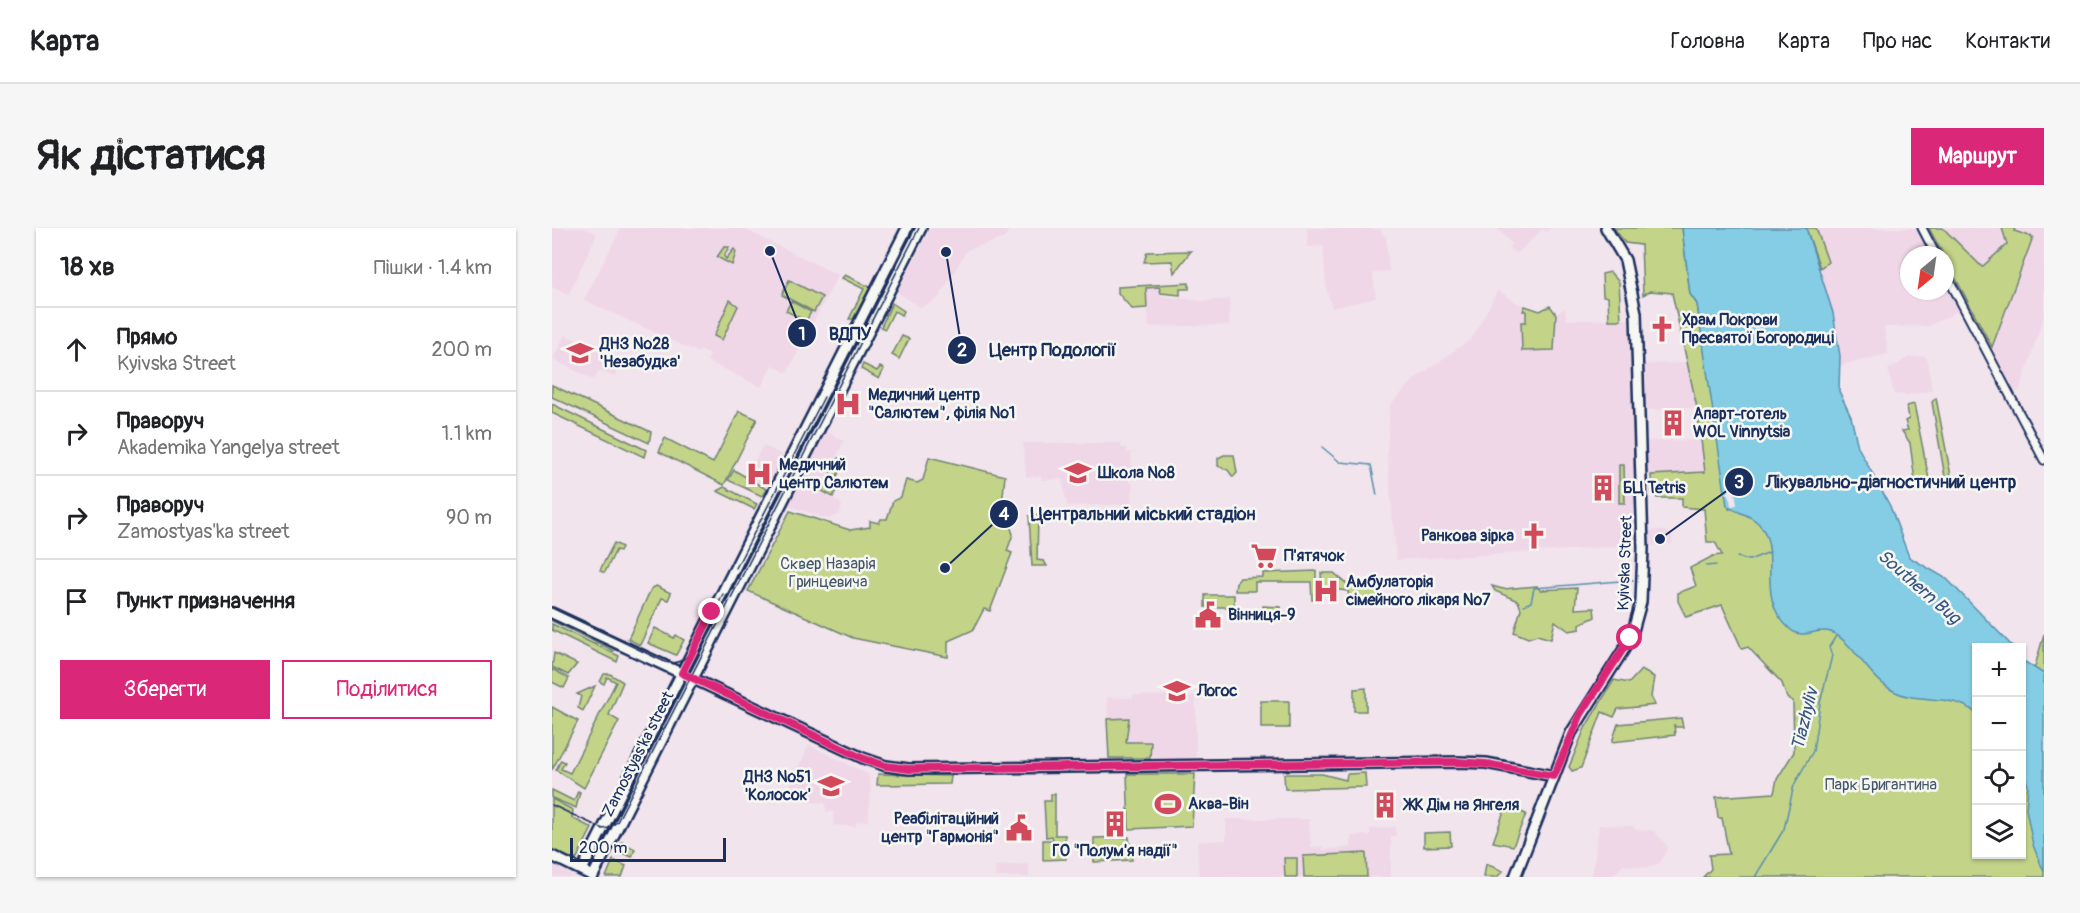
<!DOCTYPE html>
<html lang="uk">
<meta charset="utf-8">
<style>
body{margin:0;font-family:Pangolin,sans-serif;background:#f6f6f6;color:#202124}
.controls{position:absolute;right:18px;bottom:18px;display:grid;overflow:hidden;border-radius:0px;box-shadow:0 2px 4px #0004}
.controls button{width:54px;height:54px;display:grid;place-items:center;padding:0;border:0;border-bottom:2px solid #e0e0e0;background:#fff;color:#202124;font:30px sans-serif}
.compass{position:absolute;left:1348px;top:18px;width:54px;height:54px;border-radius:50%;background:#fff;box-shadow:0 2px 4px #0004;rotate:209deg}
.scale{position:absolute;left:18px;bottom:15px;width:156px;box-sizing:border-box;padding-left:6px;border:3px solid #1b2f5e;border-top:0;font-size:16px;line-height:21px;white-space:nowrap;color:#1b2f5e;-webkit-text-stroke:4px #f6f6f2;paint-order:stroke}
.stop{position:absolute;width:18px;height:18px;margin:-14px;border:4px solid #db2777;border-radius:50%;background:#fff}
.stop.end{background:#db2777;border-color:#fff;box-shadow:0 2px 6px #0008}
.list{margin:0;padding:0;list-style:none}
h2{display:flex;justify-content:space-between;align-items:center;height:78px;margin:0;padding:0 24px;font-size:26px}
h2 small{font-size:20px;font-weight:400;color:#757577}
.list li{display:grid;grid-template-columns:39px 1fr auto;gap:18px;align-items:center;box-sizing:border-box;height:84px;padding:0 24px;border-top:2px solid #e0e0e0}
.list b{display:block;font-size:22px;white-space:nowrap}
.list p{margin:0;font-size:20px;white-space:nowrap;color:#757577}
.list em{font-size:20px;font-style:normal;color:#757577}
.actions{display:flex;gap:12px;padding:18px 24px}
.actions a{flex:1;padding:14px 0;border:2px solid #db2777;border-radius:0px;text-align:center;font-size:21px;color:#db2777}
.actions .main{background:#db2777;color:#fff}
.icon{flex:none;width:33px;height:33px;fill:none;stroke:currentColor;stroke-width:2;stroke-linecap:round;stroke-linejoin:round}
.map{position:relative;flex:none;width:1492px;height:649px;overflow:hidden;border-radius:0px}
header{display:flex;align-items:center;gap:36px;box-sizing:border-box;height:84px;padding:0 30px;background:#fff;border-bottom:2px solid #e0e0e0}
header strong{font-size:28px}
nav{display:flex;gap:33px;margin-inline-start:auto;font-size:21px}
.intro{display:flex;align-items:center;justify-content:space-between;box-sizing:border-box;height:144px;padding:0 36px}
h1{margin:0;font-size:42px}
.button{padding:15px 27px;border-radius:0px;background:#db2777;color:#fff;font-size:21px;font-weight:700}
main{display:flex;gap:36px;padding:0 36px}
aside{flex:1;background:#fff;border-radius:0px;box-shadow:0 2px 4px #0004}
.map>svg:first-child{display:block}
.built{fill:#efd7e8;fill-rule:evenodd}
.green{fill:#c3d489;stroke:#6f8274;stroke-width:1.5}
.water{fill:#84cde4;stroke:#5a8eae;stroke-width:1.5}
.pier{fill:#f2e4ec}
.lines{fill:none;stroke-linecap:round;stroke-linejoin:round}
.stream{stroke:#5a8eae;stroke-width:1.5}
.minor-casing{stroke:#1b2f5e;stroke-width:11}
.major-casing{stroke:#1b2f5e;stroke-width:14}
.minor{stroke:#f6f6f2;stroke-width:7}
.major{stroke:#f6f6f2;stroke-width:9}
.tram{stroke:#1b2f5e;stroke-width:1.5}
.route{stroke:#db2777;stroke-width:8}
.labels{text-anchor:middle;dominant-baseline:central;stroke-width:5;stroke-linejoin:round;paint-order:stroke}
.poi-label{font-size:16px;font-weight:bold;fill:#1b2f5e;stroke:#f6f6f2;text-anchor:start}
.street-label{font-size:16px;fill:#1b2f5e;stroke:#f6f6f2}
.park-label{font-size:16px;fill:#455869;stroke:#f6f6f2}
.water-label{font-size:18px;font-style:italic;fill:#355680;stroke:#f6f6f2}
.leader{fill:none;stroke:#1b2f5e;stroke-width:2}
.callout-dot{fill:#1b2f5e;stroke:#f6f6f2;stroke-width:2}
.mark-label{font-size:18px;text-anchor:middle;font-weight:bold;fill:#fff}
.callout-label{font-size:18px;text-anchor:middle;font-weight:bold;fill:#1b2f5e;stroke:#f6f6f2;stroke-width:5;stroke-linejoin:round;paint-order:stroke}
</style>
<header>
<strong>Карта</strong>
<nav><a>Головна</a><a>Карта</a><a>Про нас</a><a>Контакти</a></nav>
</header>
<div class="intro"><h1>Як дістатися</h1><a class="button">Маршрут</a></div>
<main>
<aside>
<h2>18 хв<small>Пішки · 1.4 km</small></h2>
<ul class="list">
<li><svg class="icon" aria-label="ahead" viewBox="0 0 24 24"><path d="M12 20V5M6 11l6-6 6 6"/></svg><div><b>Прямо</b><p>Kyivska Street</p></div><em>200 m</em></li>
<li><svg class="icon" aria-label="right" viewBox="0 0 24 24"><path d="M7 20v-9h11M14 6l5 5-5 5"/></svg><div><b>Праворуч</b><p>Akademika Yangelya street</p></div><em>1.1 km</em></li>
<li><svg class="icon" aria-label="right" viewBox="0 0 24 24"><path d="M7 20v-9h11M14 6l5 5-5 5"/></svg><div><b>Праворуч</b><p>Zamostyas'ka street</p></div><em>90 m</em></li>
<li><svg class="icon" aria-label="arrive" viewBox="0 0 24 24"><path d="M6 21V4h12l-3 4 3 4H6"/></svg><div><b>Пункт призначення</b></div></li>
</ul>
<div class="actions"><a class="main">Зберегти</a><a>Поділитися</a></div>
</aside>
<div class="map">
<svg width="1492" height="649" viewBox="0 0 1492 649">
<rect width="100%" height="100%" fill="#f2e4ec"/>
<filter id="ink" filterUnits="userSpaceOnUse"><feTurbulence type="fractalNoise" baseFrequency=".0167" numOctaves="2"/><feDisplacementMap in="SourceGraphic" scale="12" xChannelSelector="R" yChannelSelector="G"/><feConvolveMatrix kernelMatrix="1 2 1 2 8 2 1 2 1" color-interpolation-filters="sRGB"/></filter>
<g filter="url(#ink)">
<!-- built -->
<g class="built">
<polygon points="0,0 33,0 45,6 16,67 0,59"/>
<polygon points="69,0 190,0 286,47 235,145 220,137 209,159 155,133 158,127 148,122 147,125 32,72"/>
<polygon points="379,0 458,0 453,10 415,22 387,70 369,80 345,64"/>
<polygon points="755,0 829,1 830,7 834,8 837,43 821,45 824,70 780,80 774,60 771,18 756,19"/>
<polygon points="945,0 999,0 994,4 991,1 964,26 957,19 960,16"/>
<path d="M1254 0H1492V88L1468 162 1459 168 1412 80 1377 98 1332 99 1336 126 1287 138V120L1281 85ZM1357 27H1393V63H1357Z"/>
<polygon points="594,60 607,60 611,68 650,73 678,71 677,97 597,99"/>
<polygon points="946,62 965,75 973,78 971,82 974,83 974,94 969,94 1002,122 1004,86 1013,80 1015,92 1084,91 1084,314 1079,317 1017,322 844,332 835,222 838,177 864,150 920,110"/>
<polygon points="13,107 65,131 64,149 47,143 42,152 1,131"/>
<polygon points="1373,128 1376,132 1380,162 1357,167 1342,166 1336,142 1357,129"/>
<polygon points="1137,134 1145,180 1090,182 1090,136"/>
<polygon points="271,201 292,213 267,263 290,276 288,286 276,291 232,276"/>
<polygon points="1149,212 1153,244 1092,247 1091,213"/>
<polygon points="471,215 569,215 569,220 575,220 575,225 579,224 580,243 577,248 577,254 581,255 580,276 515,278 510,251 489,252 489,248 474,249"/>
<polygon points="211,217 231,227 214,261 194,251"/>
<polygon points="1109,302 1120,306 1120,316 1095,318 1094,303"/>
<polygon points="581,467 644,468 644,530 557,530 555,469 581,470"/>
<polygon points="257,517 316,546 319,560 316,593 304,594 304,599 281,597 282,584 274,584 273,575 255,574 256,569 242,562 243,559 238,557"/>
<polygon points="674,591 757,591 759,619 771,618 771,622 799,619 799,608 818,607 818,601 843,599 844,608 839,608 839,649 647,649 645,614 674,612"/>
<polygon points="1047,597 1082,598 1082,601 1102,603 1116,619 1108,635 1096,640 1071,637 1059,649 1040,648"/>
<polygon points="477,636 477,649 439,649 444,648 443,638"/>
<polygon points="0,637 25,649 0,649"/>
</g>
<!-- green -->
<g class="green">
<polygon points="359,0 366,0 342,46 337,43"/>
<polygon points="1062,0 1130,0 1138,66 1145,76 1177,281 1188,280 1192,274 1285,397 1367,469 1408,473 1424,485 1424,626 1470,626 1470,538 1476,558 1492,557 1492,649 1151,649 1159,641 1157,627 1177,626 1170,590 1166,590 1164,569 1222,565 1225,551 1242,524 1241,473 1235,470 1230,455 1196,419 1190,421 1170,377 1134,389 1126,373 1126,365 1144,358 1138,340 1161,328 1170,327 1163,314 1155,314 1152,281 1130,279 1130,270 1105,270 1100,264 1099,247 1153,244 1145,180 1120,65 1098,63 1091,67 1089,17 1073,15"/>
<polygon points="1254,0 1264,0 1276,34 1268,40"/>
<polygon points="1377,0 1391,0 1430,39 1455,16 1450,0 1463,0 1462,3 1481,9 1440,119"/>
<polygon points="172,19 177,19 172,28 174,31 182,21 184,24 180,37 165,29"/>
<polygon points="639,23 622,45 620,33 592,34 595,24"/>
<polygon points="1058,44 1067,54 1069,92 1057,92 1056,69 1051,68 1050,46"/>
<polygon points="293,47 318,59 301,91 297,91 312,61 290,50"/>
<polygon points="237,52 270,69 262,84 230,67"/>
<polygon points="637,55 637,61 628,61 628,67 609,65 607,59 594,60 595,80 580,81 566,65 566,59"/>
<polygon points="323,71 328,73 269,190 264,187"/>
<polygon points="178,72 186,78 170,112 162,108"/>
<polygon points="239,73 259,84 254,93 234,83"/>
<polygon points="340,75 352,83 350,87 342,83 333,101 329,99"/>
<polygon points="973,78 988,83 998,78 1004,86 1002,122 970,123 969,94 974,94 974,83 971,83"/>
<polygon points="350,108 357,111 347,131 340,127"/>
<polygon points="311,136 325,143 328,139 332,141 327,151 309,141"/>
<polygon points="0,157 99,204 97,215 0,169"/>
<polygon points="1384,170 1400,253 1394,255 1380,174"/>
<polygon points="0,176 94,222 92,229 0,185"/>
<polygon points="1362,176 1378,256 1363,253 1358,215 1350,203 1356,202 1353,193 1357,191 1355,178"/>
<polygon points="187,183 205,191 172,257 107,224 113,210 161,235"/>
<polygon points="672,227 682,227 685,245 681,249 676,242 666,238 666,230"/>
<polygon points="377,229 453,248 450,276 461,306 455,323 460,325 438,383 432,381 421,402 396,413 396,429 301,410 196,363 238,283 298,302 318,299 318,293 327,295 329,291 335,291 341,273 349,269 354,252 365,255 371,252"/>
<polygon points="286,230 291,233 282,257 285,260 281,269 270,263"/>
<polygon points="1067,237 1072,237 1073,275 1067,275"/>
<polygon points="182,242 214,261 210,268 176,252"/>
<polygon points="172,259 205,276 202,281 165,263"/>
<polygon points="486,287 485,332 492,333 495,338 480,338 477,288"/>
<polygon points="62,315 70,319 68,323 64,322 53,344 50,344 48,342"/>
<polygon points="764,343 764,372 760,372 759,354 703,354 703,363 683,363 684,355 688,350 711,349 711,345"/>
<polygon points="769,345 782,345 795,356 816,357 827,364 827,372 797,370 796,363 770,360"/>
<polygon points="104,358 119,365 116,372 110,370 88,417 76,411 99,361"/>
<polygon points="940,358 951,361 985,358 988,362 1025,360 1023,381 1042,380 1043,389 1028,396 1028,401 1017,403 1003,393 999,411 985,407 976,410 962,404 969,381 966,373 943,363"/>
<rect x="653" y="367" width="29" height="12"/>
<polygon points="711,378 729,379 729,392 711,392"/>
<polygon points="2,391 63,420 62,423 0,393"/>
<polygon points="0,396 67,428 65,434 0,402"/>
<polygon points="103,400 122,410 124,407 132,412 124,427 96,415"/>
<polygon points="1492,406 1492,446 1482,442"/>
<polygon points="2,425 25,436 16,447 0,439"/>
<polygon points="0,441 17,450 12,460 0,454"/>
<polygon points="1089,442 1102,449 1099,469 1103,477 1066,481 1062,489 1050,484 1029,540 1020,543 1017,539 1033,500 1062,452 1077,455"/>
<polygon points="52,446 58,446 71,454 57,487 67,493 32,560 4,542 9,532 13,534 9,541 18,545 64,454 55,449 52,456 48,454"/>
<polygon points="43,458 31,483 26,480 29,468 25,466"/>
<polygon points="126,458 132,461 65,592 56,599"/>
<polygon points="814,460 814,483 802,483 802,461"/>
<rect x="709" y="473" width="28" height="27"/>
<polygon points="0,479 26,493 0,542"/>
<polygon points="577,490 574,514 599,514 598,530 557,530 555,491"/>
<polygon points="1129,490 1131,499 1123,499 1122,496 1123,507 1060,514 1066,496"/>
<polygon points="813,545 814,559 733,561 732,546 770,546 794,552 795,546"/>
<polygon points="326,546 399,548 398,556 325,557"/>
<polygon points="575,546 643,546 640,598 577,601"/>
<polygon points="0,562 22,573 26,563 28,564 24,580 0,570"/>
<polygon points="499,566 503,566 503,607 513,607 514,631 491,632 491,612 501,612 500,608 494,609 492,573 499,573"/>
<polygon points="0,571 21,582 20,590 40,600 25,630 20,633 0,623"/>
<polygon points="954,578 974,586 961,618 941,614"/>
<polygon points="61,601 40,643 35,641 53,603"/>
<polygon points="898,604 899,618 872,619 872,605"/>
<polygon points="577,609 580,632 542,634 542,610"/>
<polygon points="70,614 83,621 80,629 65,623"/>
<polygon points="814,625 815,649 752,649 751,628"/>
<polygon points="732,630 745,630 745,649 733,649"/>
<polygon points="61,632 74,638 70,649 54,649"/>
<polygon points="934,636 951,643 945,649 932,649"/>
</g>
<!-- water -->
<g class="water">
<path d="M1130 0H1254L1281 85 1288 128 1287 163 1299 189 1306 219 1338 278 1357 329 1395 351 1461 419H1424V485C1398 463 1365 478 1338 461 1316 448 1300 413 1279 404 1265 399 1251 412 1239 402 1200 369 1232 324 1207 296 1198 286 1185 285 1175 278L1145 76 1138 66Z"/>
<polygon points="1470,432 1492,446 1492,644 1481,617 1474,581 1476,558 1470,538"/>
</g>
<!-- pier -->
<polygon class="pier" points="1182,254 1185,277 1179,278 1177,266 1173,264 1177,264 1175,255"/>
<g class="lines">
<!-- stream -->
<g class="stream">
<polyline points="770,219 788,234 819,237 825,267"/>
<polyline points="1185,329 1197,332 1218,324"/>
<polyline points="1154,338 1164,337"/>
<polyline points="972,377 979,374 982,360 1081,352"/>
<polyline points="1203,649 1232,601 1242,557 1261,523 1268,475 1280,428 1277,419 1284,408"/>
</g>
<!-- minor casing -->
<g class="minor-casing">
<g id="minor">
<polyline points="1370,0 1384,27"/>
<polyline points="1393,44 1492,232"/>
</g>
</g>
<!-- major casing -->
<g class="major-casing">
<g id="major">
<polyline points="0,385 311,530 334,538 357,541 906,534 934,535 1002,548"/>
<polyline points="0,628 41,648 369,0"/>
<polyline points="30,642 355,0"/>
<polyline points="963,649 1019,505 1079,410 1089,374 1091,320 1084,85 1073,32 1054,0"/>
</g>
</g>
<!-- minor -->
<use href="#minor" class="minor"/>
<!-- major -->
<use href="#major" class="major"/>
<!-- tram -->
<g class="tram">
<polyline points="184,340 272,169"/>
<path d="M0 380 113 434C143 443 160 388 171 366"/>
<polyline points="0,577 51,601 57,600 65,594 367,0"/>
</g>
</g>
</g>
<g class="lines" filter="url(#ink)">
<!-- route -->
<polyline class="route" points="160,384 130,445 310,530 334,538 357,541 906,534 934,536 1002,548 1029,486 1078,410"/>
</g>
<!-- icons -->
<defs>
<g id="church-bare" transform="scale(2.07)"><path d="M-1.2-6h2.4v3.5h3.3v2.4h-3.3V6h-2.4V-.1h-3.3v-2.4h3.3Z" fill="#d1495b" stroke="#f6f6f2" stroke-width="2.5" paint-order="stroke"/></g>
<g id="school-bare" transform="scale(2.07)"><path d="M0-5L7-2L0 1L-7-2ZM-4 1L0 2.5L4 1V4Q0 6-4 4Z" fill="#d1495b" stroke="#f6f6f2" stroke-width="2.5" paint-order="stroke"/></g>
<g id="hospital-bare" transform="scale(2.07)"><path d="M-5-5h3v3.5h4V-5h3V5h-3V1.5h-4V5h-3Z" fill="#d1495b" stroke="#f6f6f2" stroke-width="2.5" paint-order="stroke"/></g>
<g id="building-bare" transform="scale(2.07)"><path d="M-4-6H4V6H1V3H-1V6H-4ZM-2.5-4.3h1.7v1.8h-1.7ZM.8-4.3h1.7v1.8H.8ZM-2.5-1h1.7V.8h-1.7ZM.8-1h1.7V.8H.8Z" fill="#d1495b" stroke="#f6f6f2" stroke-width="2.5" paint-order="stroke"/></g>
<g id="supermarket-bare" transform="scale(2.07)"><path d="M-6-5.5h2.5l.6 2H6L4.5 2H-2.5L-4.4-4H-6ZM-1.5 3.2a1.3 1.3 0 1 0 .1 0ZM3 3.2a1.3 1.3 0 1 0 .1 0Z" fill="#d1495b" stroke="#f6f6f2" stroke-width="2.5" paint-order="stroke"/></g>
<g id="civic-bare" transform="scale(2.07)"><path d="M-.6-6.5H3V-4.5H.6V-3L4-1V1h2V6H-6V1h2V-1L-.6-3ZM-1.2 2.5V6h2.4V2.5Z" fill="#d1495b" stroke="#f6f6f2" stroke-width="2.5" paint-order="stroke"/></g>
<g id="stadium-bare" transform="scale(2.07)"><path d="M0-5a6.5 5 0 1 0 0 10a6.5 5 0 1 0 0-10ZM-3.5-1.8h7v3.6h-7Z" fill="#d1495b" stroke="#f6f6f2" stroke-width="2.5" paint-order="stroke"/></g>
</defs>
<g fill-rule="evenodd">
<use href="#church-bare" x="1110" y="101"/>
<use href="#school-bare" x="28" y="125"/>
<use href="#hospital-bare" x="296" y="176"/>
<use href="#building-bare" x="1121" y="195"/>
<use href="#school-bare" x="526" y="245"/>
<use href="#hospital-bare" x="207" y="246"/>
<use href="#building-bare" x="1051" y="260"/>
<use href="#church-bare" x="982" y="308"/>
<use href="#supermarket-bare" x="712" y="328"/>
<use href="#hospital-bare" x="774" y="363"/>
<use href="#civic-bare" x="656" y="387"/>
<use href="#school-bare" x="625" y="463"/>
<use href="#school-bare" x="279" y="558"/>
<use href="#stadium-bare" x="616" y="576"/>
<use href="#building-bare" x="833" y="577"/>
<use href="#building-bare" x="563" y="596"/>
<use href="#civic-bare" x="467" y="600"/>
</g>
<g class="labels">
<!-- poi labels -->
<g class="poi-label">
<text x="1130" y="92">Храм Покрови<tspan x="1130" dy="18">Пресвятої Богородиці</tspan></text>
<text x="48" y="116">ДНЗ №28<tspan x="48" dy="18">'Незабудка'</tspan></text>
<text x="316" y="167">Медичний центр<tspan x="316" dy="18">"Салютем", філія №1</tspan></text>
<text x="1141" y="186">Апарт-готель<tspan x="1141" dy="18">WOL Vinnytsia</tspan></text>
<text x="227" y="237">Медичний<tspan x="227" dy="18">центр Салютем</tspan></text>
<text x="546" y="245">Школа №8</text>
<text x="1071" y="260">БЦ Tetris</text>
<text x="962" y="308" text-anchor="end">Ранкова зірка</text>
<text x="732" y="328">П'ятячок</text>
<text x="794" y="354">Амбулаторія<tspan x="794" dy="18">сімейного лікаря №7</tspan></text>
<text x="676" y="387">Вінниця-9</text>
<text x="645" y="463">Логос</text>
<text x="259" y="549" text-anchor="end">ДНЗ №51<tspan x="259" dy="18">'Колосок'</tspan></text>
<text x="636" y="576">Аква-Він</text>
<text x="853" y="577">ЖК Дім на Янгеля</text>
<text x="447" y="591" text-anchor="end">Реабілітаційний<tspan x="447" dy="18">центр "Гармонія"</tspan></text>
<text x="563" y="623" text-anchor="middle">ГО "Полум'я надії"</text>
</g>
<!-- street labels -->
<g class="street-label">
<text transform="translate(1073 335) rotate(-88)">Kyivska Street</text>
<text transform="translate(86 526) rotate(-63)">Zamostyas'ka street</text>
</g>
<!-- park labels -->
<g class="park-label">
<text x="276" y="336">Сквер Назарія<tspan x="276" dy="18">Гринцевича</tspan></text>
<text x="1329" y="557">Парк Бригантина</text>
</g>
<!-- water labels -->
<g class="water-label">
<text transform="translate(1367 359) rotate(41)">Southern Bug</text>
<text transform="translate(1253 491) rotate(-76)">Tiazhyliv</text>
</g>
</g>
<!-- callouts -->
<path class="leader" d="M218 23L250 105M394 24L410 122M1108 311L1187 254M393 340L452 286"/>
<g class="callout-dot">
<circle cx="218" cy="23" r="6"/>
<circle cx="394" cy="24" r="6"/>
<circle cx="1108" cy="311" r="6"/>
<circle cx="393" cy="340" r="6"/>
<circle cx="250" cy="105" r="15"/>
<circle cx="410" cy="122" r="15"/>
<circle cx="1187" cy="254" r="15"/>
<circle cx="452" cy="286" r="15"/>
</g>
<g class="mark-label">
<text x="250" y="112">1</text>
<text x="410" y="128">2</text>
<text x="1187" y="260">3</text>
<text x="452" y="292">4</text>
</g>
<g class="callout-label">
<text x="298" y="112">ВДПУ</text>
<text x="501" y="128">Центр Подології</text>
<text x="1339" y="260">Лікувально-діагностичний центр</text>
<text x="591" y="292">Центральний міський стадіон</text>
</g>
</svg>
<div class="controls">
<button>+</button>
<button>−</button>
<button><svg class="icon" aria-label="locate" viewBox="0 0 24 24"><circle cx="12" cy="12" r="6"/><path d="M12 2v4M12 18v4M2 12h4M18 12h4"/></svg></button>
<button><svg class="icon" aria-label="layers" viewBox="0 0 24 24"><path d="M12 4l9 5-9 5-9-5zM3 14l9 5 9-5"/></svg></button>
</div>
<svg class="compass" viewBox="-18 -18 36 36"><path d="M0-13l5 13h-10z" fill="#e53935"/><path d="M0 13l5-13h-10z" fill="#757577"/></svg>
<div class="scale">200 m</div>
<div class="stop" style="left:1078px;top:410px"></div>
<div class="stop end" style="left:160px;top:384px"></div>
</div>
</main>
